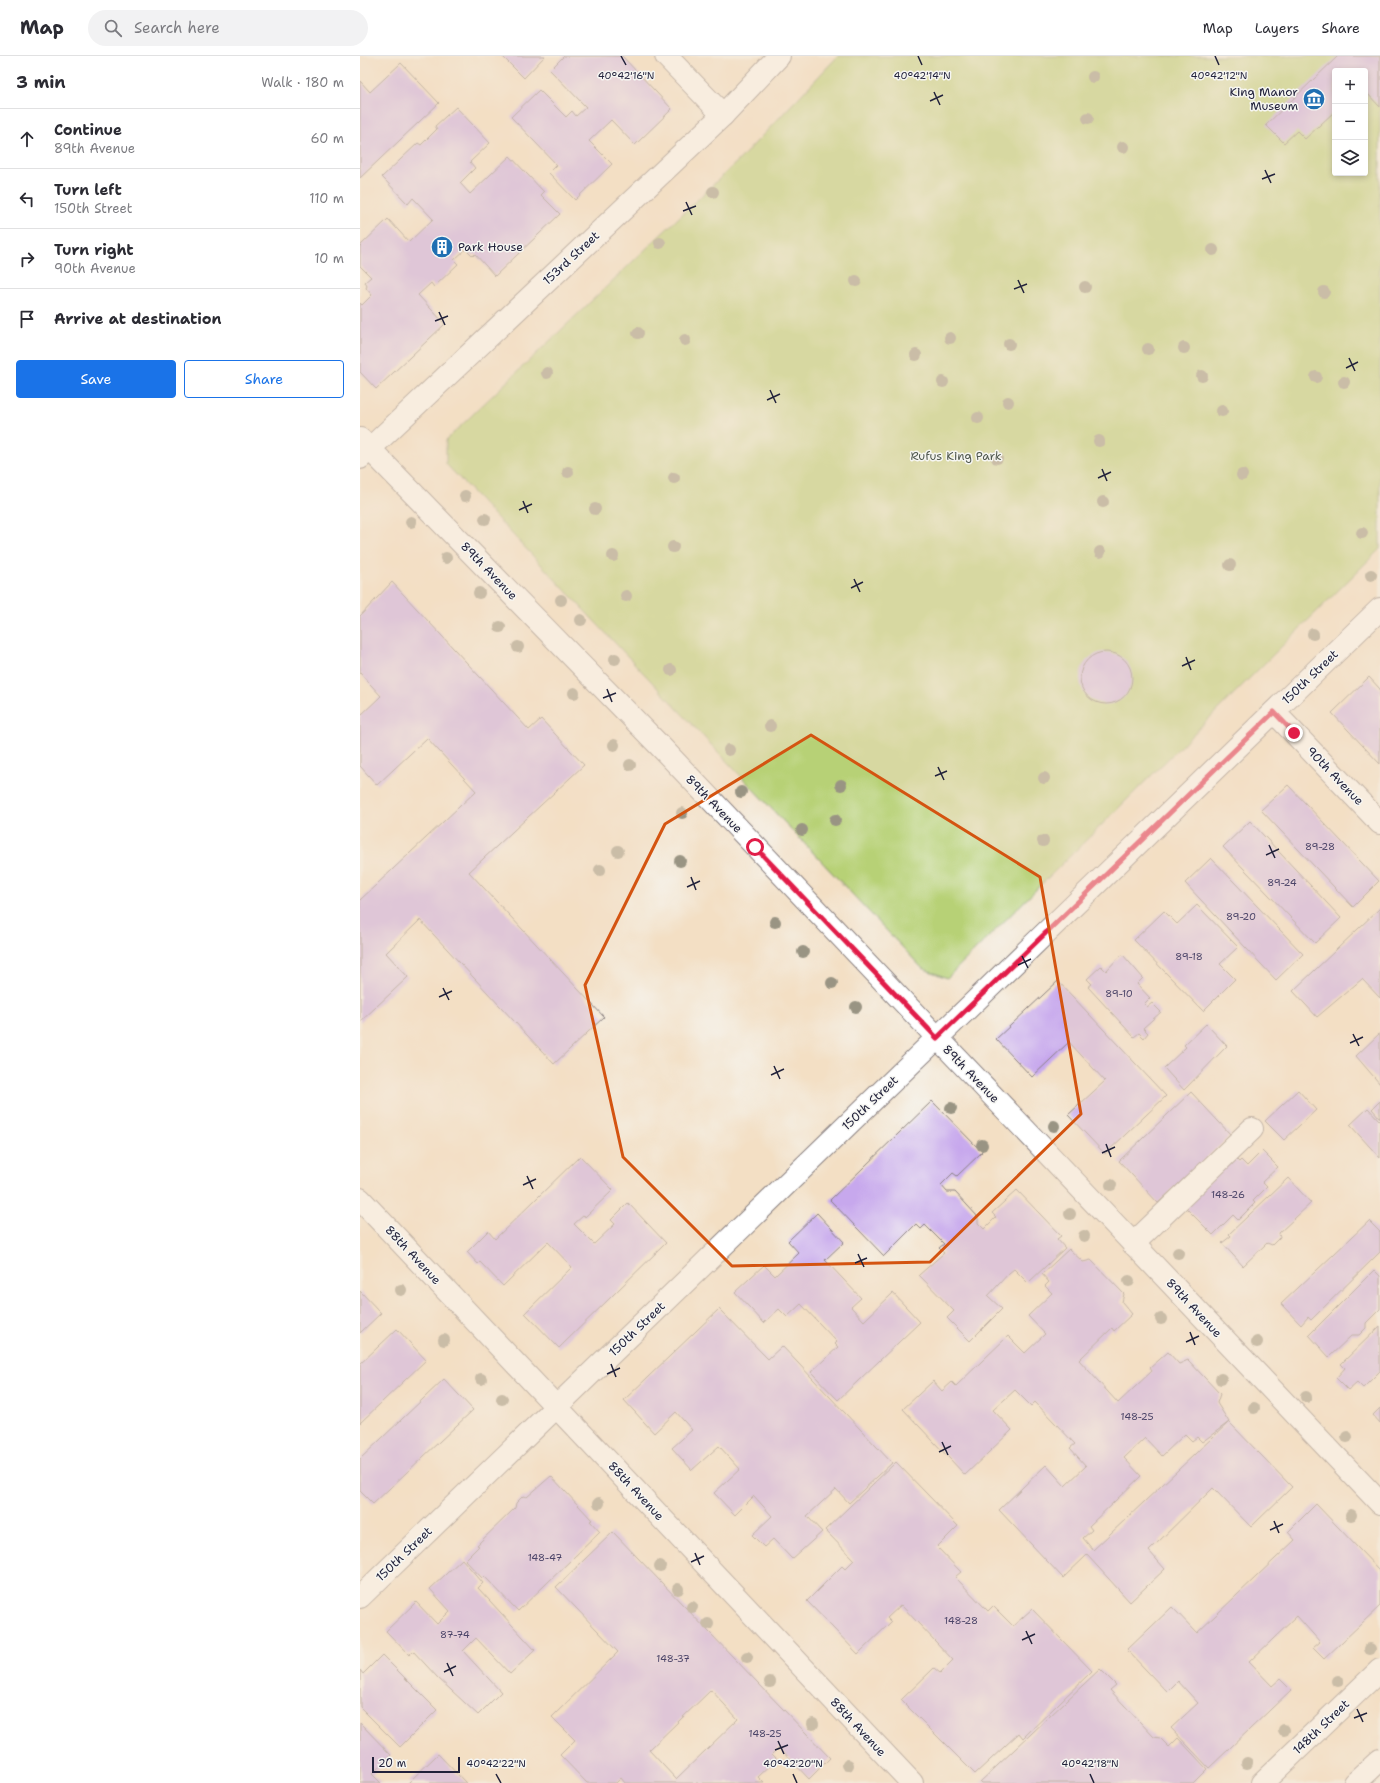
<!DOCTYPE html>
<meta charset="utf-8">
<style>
body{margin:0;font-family:"Shantell Sans",sans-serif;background:#f2f2f3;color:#2b2b33}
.controls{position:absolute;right:12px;top:12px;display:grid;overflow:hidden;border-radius:4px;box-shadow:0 2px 6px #0003}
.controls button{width:36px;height:36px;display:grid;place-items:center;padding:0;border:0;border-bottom:1px solid #e1e1e2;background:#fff;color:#2b2b33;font:20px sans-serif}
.scale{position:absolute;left:12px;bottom:10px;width:88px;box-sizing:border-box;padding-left:4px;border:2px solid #22223b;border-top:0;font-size:11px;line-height:14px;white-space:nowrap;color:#22223b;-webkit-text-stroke:3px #f6f6f2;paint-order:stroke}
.stop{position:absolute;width:12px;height:12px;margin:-9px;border:3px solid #e11d48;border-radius:50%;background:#fff}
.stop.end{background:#e11d48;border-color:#fff;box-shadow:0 1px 4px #0008}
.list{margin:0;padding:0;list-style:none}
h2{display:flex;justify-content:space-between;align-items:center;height:52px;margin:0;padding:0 16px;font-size:17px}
h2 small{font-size:13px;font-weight:400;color:#7c7c81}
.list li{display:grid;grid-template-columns:26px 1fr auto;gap:12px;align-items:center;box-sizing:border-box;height:60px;padding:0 16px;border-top:1px solid #e1e1e2}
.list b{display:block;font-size:15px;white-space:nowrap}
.list p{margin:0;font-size:13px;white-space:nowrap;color:#7c7c81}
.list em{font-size:13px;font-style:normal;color:#7c7c81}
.actions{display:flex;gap:8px;padding:12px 16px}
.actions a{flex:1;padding:9px 0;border:1px solid #1a73e8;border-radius:4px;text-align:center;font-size:14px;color:#1a73e8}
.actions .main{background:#1a73e8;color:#fff}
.icon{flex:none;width:22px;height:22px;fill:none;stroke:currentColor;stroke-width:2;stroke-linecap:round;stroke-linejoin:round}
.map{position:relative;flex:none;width:1020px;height:1727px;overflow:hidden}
header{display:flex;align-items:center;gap:24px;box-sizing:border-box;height:56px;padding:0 20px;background:#fff;border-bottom:1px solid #e1e1e2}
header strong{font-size:19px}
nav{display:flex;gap:22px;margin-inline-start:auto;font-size:14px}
.search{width:280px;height:36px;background:#f2f2f3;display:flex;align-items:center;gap:10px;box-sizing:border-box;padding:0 14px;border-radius:22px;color:#7c7c81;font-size:15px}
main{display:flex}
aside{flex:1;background:#fff}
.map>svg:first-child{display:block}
.green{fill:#b7d176;stroke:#6c7a58;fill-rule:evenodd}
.building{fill:#c7a8ed;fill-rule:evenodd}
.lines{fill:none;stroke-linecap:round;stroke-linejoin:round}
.minor-casing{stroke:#8a8080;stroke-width:24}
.minor{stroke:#fff;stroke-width:22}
.tree{fill:#999483}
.route{stroke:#e11d48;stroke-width:5}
.marked{fill:none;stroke:#d45411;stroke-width:3;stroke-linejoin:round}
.ticks{fill:none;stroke:#22223b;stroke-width:1.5}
.labels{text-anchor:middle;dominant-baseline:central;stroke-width:3;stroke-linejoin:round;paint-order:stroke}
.number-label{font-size:10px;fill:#4b4468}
.poi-label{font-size:12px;fill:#22223b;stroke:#f6f6f2;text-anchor:end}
.street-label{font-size:12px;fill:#22223b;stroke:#f6f6f2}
.park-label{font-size:12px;fill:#4f574d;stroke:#f6f6f2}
.ticks-label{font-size:10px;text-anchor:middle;fill:#22223b;stroke:#f6f6f2;stroke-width:3;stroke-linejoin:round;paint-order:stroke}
</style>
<header>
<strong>Map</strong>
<div class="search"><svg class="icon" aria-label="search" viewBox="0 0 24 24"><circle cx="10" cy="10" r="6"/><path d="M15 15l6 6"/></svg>Search here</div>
<nav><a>Map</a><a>Layers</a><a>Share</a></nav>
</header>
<main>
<aside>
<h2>3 min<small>Walk · 180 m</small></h2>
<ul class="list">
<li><svg class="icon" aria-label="ahead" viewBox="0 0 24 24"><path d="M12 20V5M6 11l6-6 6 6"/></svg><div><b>Continue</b><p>89th Avenue</p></div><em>60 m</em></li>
<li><svg class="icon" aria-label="left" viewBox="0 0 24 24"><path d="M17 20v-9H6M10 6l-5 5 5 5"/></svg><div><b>Turn left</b><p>150th Street</p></div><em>110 m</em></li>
<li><svg class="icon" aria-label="right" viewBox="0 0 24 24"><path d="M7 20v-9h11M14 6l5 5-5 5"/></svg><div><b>Turn right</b><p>90th Avenue</p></div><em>10 m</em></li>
<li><svg class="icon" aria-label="arrive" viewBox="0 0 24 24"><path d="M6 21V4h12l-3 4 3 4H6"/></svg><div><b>Arrive at destination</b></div></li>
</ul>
<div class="actions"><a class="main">Save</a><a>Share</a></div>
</aside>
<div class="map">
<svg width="1020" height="1727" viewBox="0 0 1020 1727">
<rect width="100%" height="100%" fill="#f6f6f2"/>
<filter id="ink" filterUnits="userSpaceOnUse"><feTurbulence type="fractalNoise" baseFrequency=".025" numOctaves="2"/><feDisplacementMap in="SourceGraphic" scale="8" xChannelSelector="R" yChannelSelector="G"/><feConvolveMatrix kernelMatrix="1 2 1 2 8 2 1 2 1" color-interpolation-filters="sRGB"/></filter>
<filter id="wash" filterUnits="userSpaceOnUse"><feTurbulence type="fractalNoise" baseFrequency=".012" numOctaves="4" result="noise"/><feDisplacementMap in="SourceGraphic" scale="16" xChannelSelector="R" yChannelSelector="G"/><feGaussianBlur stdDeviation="0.9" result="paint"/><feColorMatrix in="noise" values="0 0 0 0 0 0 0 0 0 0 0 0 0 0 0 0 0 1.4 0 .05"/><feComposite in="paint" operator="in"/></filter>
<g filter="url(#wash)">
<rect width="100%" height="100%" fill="#f3dfc4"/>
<!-- green -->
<path class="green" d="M478 0H1020V493L587 922 562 912 86 408V384L381 102ZM975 15H1005V117H975Z"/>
<g id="blocks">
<!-- building -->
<g class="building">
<polygon points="142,0 185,0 164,22"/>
<polygon points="204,0 262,0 312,53 275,89 251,64 229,85 252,108 215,144 189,117 197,109 151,61 179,34 206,61 212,55 216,60 226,51 190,14"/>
<polygon points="978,0 1020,0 1020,51 1005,35 1005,15 975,15 975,55 945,83 937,75 924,87 906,69"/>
<polygon points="41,7 79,47 0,122 0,25 10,36"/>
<polygon points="96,51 130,87 110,106 115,112 100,127 110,138 150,100 184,136 181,139 200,158 135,220 115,198 113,200 106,193 94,204 98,208 74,231 71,227 58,239 85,268 16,333 0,316 0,247 2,249 12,239 6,232 7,230 5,226 11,221 0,210 0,190 28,163 49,186 73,163 53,142 48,148 22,121 58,87 61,89 77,73 75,70"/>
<polygon points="32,526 169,674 181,663 224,709 109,816 244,961 194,1008 60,864 26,897 48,921 0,966 0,844 116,735 67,682 17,729 0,710 0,660 21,640 0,617 0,560"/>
<circle cx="746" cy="622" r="26"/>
<polygon points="1009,621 1020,633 1020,708 972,657"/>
<polygon points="928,729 1019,825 993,851 901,754"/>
<polygon points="890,765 981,862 955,887 863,791"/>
<polygon points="851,802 943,898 916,924 825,827"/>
<polygon points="837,849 878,891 860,908 875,923 843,955 774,884 804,855 817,868"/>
<polygon points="1020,852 1020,942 1002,923 957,961 933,935"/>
<polygon points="763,899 783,922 777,928 790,942 784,948 787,951 792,947 801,956 783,972 788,977 784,982 779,977 774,981 728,931 732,928 727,923 741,910 746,915 760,900"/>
<polygon points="698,925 806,1040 745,1098 708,1059 745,1025 709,986 672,1021 636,983"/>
<polygon points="846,968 867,990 824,1034 804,1012 826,991 824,989"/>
<polygon points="1020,977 1020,1028 996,1000"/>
<polygon points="938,1034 956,1054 924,1084 905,1065"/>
<polygon points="831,1036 871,1079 798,1147 759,1105"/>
<polygon points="572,1045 622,1096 597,1120 593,1117 581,1129 587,1136 595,1136 618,1161 618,1167 624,1173 636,1161 632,1157 657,1134 701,1180 697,1183 705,1192 668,1227 654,1213 649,1217 628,1240 642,1253 610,1285 587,1262 594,1255 559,1219 584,1197 579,1192 584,1188 565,1169 561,1173 556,1168 524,1200 470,1144"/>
<polygon points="1020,1045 1020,1062 1012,1053"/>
<polygon points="1008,1052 1020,1065 1020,1102 990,1069"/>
<polygon points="902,1095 918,1111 902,1126 907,1131 893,1145 895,1147 878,1164 873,1159 853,1179 824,1150 874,1101 879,1106 881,1104 887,1110"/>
<polygon points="220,1100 253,1134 225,1161 224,1159 214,1168 234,1188 255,1168 251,1164 268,1147 306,1187 199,1292 165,1257 212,1211 188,1186 143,1230 120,1206 118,1208 107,1196 128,1175 135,1183"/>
<polygon points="928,1122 951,1147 919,1177 920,1181 912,1189 907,1187 883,1210 862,1187 871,1180 869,1178"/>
<polygon points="457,1157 484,1186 465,1204 501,1242 491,1251 504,1265 533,1237 560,1266 478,1344 451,1316 478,1291 475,1288 477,1286 441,1248 427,1261 419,1253 404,1267 375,1236 404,1209 415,1220 439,1197 428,1185"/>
<polygon points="1009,1165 1020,1176 1020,1196 951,1264 948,1261 941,1269 921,1248"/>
<path d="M709 1193 723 1206 731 1204 764 1238 762 1246 772 1258 754 1275 752 1272 719 1304 758 1347 792 1315 790 1312 808 1296 819 1308 828 1304 860 1338 857 1347 869 1366 932 1431 891 1471 853 1432 789 1495 805 1513 770 1546 727 1499 703 1522 639 1454 686 1409 705 1430 726 1410 710 1392 715 1388 675 1346 671 1350 655 1334 633 1354 652 1374 605 1419 543 1353 573 1325 582 1335 592 1326 596 1330 648 1280 665 1297 685 1278 668 1260 692 1237 685 1230 689 1226 682 1218ZM869 1366 733 1494 723 1482 732 1474 729 1470 781 1420 764 1402 785 1382 802 1400 825 1378 832 1385 837 1381 842 1386Z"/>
<polygon points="1014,1214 1020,1220 1020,1253 1006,1267 1006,1272 999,1279 992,1279 969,1301 949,1279"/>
<polygon points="0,1235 21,1257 0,1277"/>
<polygon points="359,1253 408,1303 422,1290 532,1407 489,1447 476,1433 447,1460 462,1476 432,1503 413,1483 404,1491 392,1479 412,1460 394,1440 375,1459 354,1437 380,1413 359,1390 332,1414 312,1392 332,1374 316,1356 294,1377 264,1344"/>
<polygon points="1020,1270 1020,1315 1003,1332 997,1326 988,1334 976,1322 985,1312 981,1308"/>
<polygon points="37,1273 66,1304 0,1367 0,1308"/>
<polygon points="84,1323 113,1354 13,1448 0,1435 0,1403"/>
<polygon points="1020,1352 1020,1367 1013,1359"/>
<polygon points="536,1406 598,1470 577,1491 601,1516 595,1521 628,1555 633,1550 653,1570 672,1553 732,1615 663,1682 659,1677 615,1718 541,1644 574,1612 580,1617 593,1604 541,1549 527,1562 531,1566 498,1598 447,1545 482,1510 485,1513 494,1504 465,1474"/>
<polygon points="191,1420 232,1464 230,1465 240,1476 158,1555 124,1520 122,1522 105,1504 119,1490 117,1489 155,1452 156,1447 163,1440 167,1441"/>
<polygon points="956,1448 1020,1515 1020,1550 964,1603 953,1592 960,1586 937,1560 889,1606 912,1630 920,1623 931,1634 849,1712 811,1672 838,1647 818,1625 807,1636 767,1594 812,1551 837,1577 935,1484 928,1476"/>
<path d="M253 1476 470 1702 449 1723 419 1691 412 1698 417 1703 398 1721 404 1727H265L261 1722 256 1727H227L200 1699 215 1684 192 1661 258 1596 196 1531ZM351 1634 378 1663 316 1723 289 1694Z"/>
<polygon points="102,1503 123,1527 118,1532 175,1594 150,1618 116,1582 103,1595 141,1636 118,1659 78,1622 53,1595 49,1599 26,1575 56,1546 77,1568 90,1555 70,1533"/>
<polygon points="22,1599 77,1654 40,1691 0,1651 0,1614 3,1618"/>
<polygon points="740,1613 756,1629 750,1634 794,1681 800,1682 809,1691 818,1682 847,1713 833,1727 621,1727 620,1726"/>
<polygon points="0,1667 31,1699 12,1718 21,1727 0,1727"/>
<polygon points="78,1698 106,1727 48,1727"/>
</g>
</g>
</g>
<g filter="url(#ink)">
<use href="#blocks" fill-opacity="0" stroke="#8a8080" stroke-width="1"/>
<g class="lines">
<!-- minor casing -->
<g class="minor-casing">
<g id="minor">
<polyline points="306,0 363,59"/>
<polyline points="0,383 299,689 1020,1447"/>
<polyline points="0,402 363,59 419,0"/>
<polyline points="914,656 1020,767"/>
<polyline points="0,1143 552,1727"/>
<polyline points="773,1188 892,1073"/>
<polyline points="0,1541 1020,553"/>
<polyline points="902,1727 1020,1614"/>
<polyline points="995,1727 1020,1704"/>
</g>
</g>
<!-- minor -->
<use href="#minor" class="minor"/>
</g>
<!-- trees -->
<g class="tree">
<circle cx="733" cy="21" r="6"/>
<circle cx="728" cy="62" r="6"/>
<circle cx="763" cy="91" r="6"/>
<circle cx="353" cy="136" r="6"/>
<circle cx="300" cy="187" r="6"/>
<circle cx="853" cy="194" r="6"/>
<circle cx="496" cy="225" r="6"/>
<circle cx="725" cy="231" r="6"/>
<circle cx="964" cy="236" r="6"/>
<circle cx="278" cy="277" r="6"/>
<circle cx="590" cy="282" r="6"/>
<circle cx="325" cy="284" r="6"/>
<circle cx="649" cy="288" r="6"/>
<circle cx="824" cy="292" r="6"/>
<circle cx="788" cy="293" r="6"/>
<circle cx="556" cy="299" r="6"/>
<circle cx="187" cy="317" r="6"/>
<circle cx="842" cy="320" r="6"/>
<circle cx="956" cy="321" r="6"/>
<circle cx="583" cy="326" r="6"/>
<circle cx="984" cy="326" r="6"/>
<circle cx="648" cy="346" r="6"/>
<circle cx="862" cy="355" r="6"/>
<circle cx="618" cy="362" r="6"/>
<circle cx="739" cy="385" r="6"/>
<circle cx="637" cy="402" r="6"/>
<circle cx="208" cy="416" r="6"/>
<circle cx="882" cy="419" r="6"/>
<circle cx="314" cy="422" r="6"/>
<circle cx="105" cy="440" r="6"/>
<circle cx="743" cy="446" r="6"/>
<circle cx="235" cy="453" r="6"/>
<circle cx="125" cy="463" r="6"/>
<circle cx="51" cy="466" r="6"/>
<circle cx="1002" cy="477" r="6"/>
<circle cx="313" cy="491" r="6"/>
<circle cx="740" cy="496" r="6"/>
<circle cx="253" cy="500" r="6"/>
<circle cx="86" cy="502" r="6"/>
<circle cx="870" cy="509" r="6"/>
<circle cx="1011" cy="519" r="6"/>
<circle cx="119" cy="537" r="6"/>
<circle cx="266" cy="540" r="6"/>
<circle cx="201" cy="544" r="6"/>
<circle cx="221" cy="564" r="6"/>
<circle cx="140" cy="571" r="6"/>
<circle cx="953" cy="578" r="6"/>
<circle cx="158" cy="591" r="6"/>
<circle cx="255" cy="603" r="6"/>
<circle cx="311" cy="614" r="6"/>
<circle cx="214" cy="637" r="6"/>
<circle cx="410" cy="670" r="6"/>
<circle cx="254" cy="689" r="6"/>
<circle cx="369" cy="694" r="6"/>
<circle cx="270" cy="709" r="6"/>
<circle cx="684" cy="722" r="6"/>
<circle cx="481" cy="729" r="6"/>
<circle cx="381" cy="736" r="6"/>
<circle cx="322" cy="757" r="6"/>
<circle cx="475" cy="764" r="6"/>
<circle cx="442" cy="774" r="6"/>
<circle cx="683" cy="785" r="6"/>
<circle cx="258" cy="795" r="6"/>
<circle cx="320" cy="805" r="6"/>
<circle cx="240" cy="814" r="6"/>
<circle cx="415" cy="866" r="6"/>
<circle cx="443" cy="896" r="6"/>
<circle cx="472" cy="927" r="6"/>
<circle cx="496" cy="951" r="6"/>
<circle cx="591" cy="1052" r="6"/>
<circle cx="694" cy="1070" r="6"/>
<circle cx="622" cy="1089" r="6"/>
<circle cx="751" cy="1129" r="6"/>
<circle cx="710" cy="1158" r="6"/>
<circle cx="724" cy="1180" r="6"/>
<circle cx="818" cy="1197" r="6"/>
<circle cx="769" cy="1225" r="6"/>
<circle cx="41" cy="1234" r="6"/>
<circle cx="801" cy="1263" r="6"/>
<circle cx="84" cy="1284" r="6"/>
<circle cx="897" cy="1286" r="6"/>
<circle cx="121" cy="1323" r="6"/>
<circle cx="861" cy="1323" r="6"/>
<circle cx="946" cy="1341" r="6"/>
<circle cx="142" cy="1343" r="6"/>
<circle cx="894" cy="1352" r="6"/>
<circle cx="987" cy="1381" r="6"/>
<circle cx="239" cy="1447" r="6"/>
<circle cx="991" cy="1459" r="6"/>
<circle cx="300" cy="1510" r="6"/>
<circle cx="318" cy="1533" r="6"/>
<circle cx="332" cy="1551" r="6"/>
<circle cx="348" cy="1568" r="6"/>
<circle cx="1010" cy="1593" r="6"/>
<circle cx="387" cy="1601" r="6"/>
<circle cx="978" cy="1625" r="6"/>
<circle cx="410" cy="1626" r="6"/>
<circle cx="453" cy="1668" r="6"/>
<circle cx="924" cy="1674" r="6"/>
<circle cx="887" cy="1707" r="6"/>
<circle cx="488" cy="1709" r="6"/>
</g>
</g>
<g class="lines" filter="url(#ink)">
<!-- route -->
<polyline class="route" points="395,791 577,982 914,656 934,677"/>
</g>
<!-- marked area -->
<path d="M0 0H1020V1727H0ZM451 679 680 821 721 1058 570 1206 372 1210 263 1101 225 929 305 768Z" fill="#f3dfc4" fill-opacity=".55" fill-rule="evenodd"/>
<path class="marked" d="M451 679 680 821 721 1058 570 1206 372 1210 263 1101 225 929 305 768Z"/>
<!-- ticks -->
<path class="ticks" d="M261 0 266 9M558 0 562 9M855 0 859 9M574 36 580 49M570 45 583 39M905 114 911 127M902 123 915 118M326 146 332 159M323 155 336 150M658 224 664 237M654 233 667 228M79 256 85 269M75 265 88 260M989 302 995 315M986 312 998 306M410 334 416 347M407 344 420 338M742 413 747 425M738 422 751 416M163 445 168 457M159 454 172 448M494 523 500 536M491 532 503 526M826 601 831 614M822 610 835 604M247 633 252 646M243 642 256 637M578 711 584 724M575 720 587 715M909 789 915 802M906 799 919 793M331 821 336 834M327 831 340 825M662 900 668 912M658 909 671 903M83 932 89 944M79 941 92 935M993 978 999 990M990 987 1003 981M414 1010 420 1023M411 1019 424 1013M746 1088 751 1101M742 1097 755 1091M167 1120 173 1133M163 1129 176 1123M498 1198 504 1211M495 1207 507 1202M830 1276 835 1289M826 1286 839 1280M251 1308 256 1321M247 1318 260 1312M582 1386 588 1399M579 1396 591 1390M914 1465 919 1477M910 1474 923 1468M335 1497 340 1509M331 1506 344 1500M666 1575 672 1588M662 1584 675 1578M87 1607 93 1620M84 1616 96 1610M997 1653 1003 1666M994 1662 1007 1657M418 1685 424 1698M415 1694 428 1689M136 1718 141 1727M433 1718 437 1727M730 1718 734 1727"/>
<!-- icons -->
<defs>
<g id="museum-disc" transform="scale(1.15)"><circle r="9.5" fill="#1f6fb2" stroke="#f6f6f2"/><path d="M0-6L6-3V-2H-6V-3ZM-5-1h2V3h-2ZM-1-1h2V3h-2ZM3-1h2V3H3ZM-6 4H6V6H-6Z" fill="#fff"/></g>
<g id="building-disc" transform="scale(1.15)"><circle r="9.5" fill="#1f6fb2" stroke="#f6f6f2"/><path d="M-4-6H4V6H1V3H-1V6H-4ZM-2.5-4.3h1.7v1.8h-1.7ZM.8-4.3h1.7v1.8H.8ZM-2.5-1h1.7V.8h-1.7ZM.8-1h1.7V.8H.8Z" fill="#fff"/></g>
</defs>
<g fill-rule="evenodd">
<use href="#museum-disc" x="954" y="43"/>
<use href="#building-disc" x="82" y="191"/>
</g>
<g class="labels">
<!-- number labels -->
<g class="number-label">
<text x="960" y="790">89-28</text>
<text x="922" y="826">89-24</text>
<text x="881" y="860">89-20</text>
<text x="829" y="900">89-18</text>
<text x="759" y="937">89-10</text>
<text x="868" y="1138">148-26</text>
<text x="777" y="1360">148-25</text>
<text x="185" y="1501">148-47</text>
<text x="601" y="1564">148-28</text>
<text x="95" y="1578">87-74</text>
<text x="313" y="1602">148-37</text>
<text x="405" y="1677">148-25</text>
</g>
<!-- poi labels -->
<g class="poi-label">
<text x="938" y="36">King Manor<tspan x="938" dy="14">Museum</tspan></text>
<text x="98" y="191" text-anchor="start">Park House</text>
</g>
<!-- street labels -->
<g class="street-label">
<text transform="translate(211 202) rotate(-43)">153rd Street</text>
<text transform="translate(129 515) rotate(46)">89th Avenue</text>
<text transform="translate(950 621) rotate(-44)">150th Street</text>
<text transform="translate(975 720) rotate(46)">90th Avenue</text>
<text transform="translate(354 748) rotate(46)">89th Avenue</text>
<text transform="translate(611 1018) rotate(46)">89th Avenue</text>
<text transform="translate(510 1047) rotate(-44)">150th Street</text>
<text transform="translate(53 1199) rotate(47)">88th Avenue</text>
<text transform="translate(834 1252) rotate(47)">89th Avenue</text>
<text transform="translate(277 1273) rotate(-44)">150th Street</text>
<text transform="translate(276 1435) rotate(47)">88th Avenue</text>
<text transform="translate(44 1498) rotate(-44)">150th Street</text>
<text transform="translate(498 1671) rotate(47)">88th Avenue</text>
<text transform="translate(961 1671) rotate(-44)">148th Street</text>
</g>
<!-- park labels -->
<g class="park-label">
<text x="596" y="400">Rufus King Park</text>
</g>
</g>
<g class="ticks-label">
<text x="266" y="23">40°42'16"N</text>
<text x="859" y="23">40°42'12"N</text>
<text x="562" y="23">40°42'14"N</text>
<text x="136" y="1711">40°42'22"N</text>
<text x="433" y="1711">40°42'20"N</text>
<text x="730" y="1711">40°42'18"N</text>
</g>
</svg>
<div class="controls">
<button>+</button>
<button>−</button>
<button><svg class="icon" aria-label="layers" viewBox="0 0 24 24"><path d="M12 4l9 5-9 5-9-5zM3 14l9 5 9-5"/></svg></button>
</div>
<div class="scale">20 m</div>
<div class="stop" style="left:395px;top:791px"></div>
<div class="stop end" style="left:934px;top:677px"></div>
</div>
</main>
